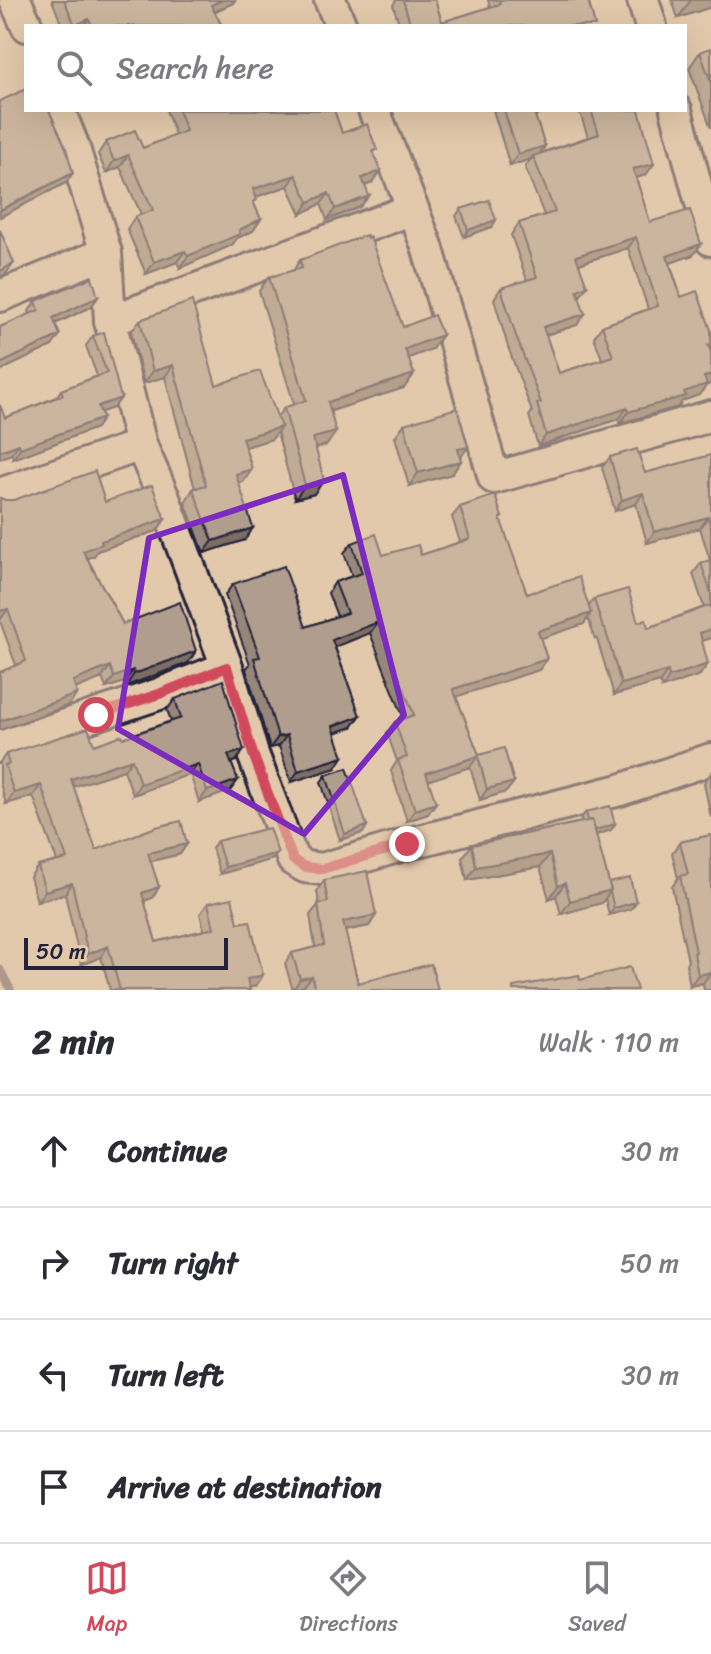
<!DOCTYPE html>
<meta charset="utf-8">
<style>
body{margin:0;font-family:Sriracha,sans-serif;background:#f7f7f7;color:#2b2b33}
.scale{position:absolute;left:24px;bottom:20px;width:204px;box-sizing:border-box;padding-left:8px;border:4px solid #22223b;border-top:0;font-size:22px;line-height:28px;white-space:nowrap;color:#22223b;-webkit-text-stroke:6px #e3c9ab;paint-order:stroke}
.stop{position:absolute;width:24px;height:24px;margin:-18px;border:6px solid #d1495b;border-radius:50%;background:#fff}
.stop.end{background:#d1495b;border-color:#fff;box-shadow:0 2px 8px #0008}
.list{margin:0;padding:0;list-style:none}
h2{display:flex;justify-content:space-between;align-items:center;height:104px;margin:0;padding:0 32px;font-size:34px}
h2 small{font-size:26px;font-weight:400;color:#7c7c81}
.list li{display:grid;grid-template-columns:52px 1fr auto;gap:24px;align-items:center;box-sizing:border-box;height:112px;padding:0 32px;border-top:2px solid #e1e1e2}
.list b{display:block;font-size:30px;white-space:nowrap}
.list em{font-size:26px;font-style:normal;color:#7c7c81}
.icon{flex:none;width:44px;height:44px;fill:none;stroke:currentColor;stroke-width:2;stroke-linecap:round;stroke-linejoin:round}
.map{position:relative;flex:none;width:711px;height:990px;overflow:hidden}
.search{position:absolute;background:#fff;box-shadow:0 8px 32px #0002;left:24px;right:24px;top:24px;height:88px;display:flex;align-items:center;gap:20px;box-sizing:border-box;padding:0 28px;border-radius:0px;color:#7c7c81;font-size:30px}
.sheet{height:552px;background:#fff}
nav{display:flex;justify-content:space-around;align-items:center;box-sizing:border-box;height:112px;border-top:2px solid #e1e1e2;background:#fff;font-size:22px;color:#7c7c81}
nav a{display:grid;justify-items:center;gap:4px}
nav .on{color:#d1495b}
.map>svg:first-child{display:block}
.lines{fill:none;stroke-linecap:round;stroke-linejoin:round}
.stream{stroke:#6b6166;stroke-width:8}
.minor-casing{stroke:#22223b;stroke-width:36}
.minor{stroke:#e3c9ab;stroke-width:30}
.wall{fill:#97877a;stroke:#22223b;stroke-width:2;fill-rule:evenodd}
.shaded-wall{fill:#7b6e63;stroke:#22223b;stroke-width:2}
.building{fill:#b09d8e;stroke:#22223b;stroke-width:2;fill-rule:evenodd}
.route{stroke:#d1495b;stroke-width:10}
.marked{fill:none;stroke:#7b2cbf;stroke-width:6;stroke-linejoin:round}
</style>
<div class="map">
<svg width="711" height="990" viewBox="0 0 711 990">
<rect width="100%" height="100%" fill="#e3c9ab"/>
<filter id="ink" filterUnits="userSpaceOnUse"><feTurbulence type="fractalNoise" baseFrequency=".0125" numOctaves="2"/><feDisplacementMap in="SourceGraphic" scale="16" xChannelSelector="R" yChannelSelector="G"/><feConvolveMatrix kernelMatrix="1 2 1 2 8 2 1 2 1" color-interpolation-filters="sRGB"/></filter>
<g filter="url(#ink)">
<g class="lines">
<!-- stream -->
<polyline class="stream" points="0,969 11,990"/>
<!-- minor casing -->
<g class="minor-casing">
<g id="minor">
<polyline points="15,0 27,26"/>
<polyline points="330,0 341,26"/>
<polyline points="643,0 651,26"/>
<polyline points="59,110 73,145 106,253 110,321 141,445 164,498 227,667 253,754 293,860 305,867 322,869 407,844 620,790 711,759"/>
<polyline points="374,110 427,246 494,478 711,416"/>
<polyline points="676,110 711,240"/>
<polyline points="0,296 106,253"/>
<polyline points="110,321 413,209"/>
<polyline points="0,494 141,445"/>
<polyline points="0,747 159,694 227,667"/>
</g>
</g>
<!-- minor -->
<use href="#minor" class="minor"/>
</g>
<!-- wall -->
<g class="wall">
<polygon points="52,0 235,0 233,3 214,11 222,26 62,26"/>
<polygon points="396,0 435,0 442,22 490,7 488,0 588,0 595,26 400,26 393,5"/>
<polygon points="672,0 711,0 711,7 678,18"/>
<polygon points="711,48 711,128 689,68 700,52"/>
<polygon points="166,110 334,110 342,133 374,154 372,183 365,186 360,207 327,220 321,204 301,214 288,186 256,197 254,204 261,219 253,231 237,238 232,245 180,268 177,262 146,274 127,229 135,217 141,214 120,167 106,173 98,154 106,142 143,148 175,135"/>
<path d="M493 110H553L535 116 545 146 540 153 588 137 579 110H639L646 175 636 178 650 222 701 244 693 255 670 263 681 297 711 330V383L706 386 699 395 682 401 678 407 620 423 619 419 538 446 529 416 532 412 508 347 494 299 501 288 527 280 511 235 519 223 544 215 525 167 531 159 510 166ZM628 248 648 309 602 326 594 337 602 359 559 373 546 335 577 325 579 297V264Z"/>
<polygon points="461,209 492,227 464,237 456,216"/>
<polygon points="300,260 403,327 432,349 408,358 414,374 404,388 331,411 327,445 316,448 314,494 295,499 277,432 272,439 245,447 252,469 243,482 239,483 245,540 204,553 185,502 193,489 195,489 165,377 144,383 131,332 140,320 216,385 277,417 284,408 294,404 259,291 269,277 293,271"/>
<polygon points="98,297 91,307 55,324 52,346 0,371 0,327 30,314 29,311 36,301"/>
<polygon points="93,336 121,398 113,408 101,412 96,428 13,459 5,418 56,397 61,390 97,376 86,346"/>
<polygon points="404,424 460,458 461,461 452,474 409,486 395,437"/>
<polygon points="711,455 711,638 702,641 700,675 662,688 660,682 614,695 597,639 595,639 588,618 584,624 540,638 547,659 539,670 456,696 479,755 514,782 506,792 480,800 470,767 428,780 428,814 407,821 391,771 397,761 387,733 395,722 404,719 370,633 335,647 360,716 352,727 335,733 336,768 291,782 279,746 270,748 246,669 250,664 225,595 233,584 306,627 337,616 328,593 335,582 352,576 344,553 352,543 383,555 421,555 460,542 452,517 460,507 502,517 500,520 527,594 589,606 594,599 648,628 704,607 693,574 701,563 710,560 700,528 647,543 636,504 615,511 602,468 610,457 645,473"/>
<polygon points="0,498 5,500 105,502 165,519 157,531 97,551 94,556 87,558 123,624 196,651 188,663 126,686 125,682 106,688 102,678 76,688 69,705 16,665 0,621"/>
<polygon points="175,699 244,750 236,761 231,762 238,780 230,791 199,802 190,774 133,795 124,770 73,786 96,850 187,844 180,854 150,861 159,887 152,898 144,901 156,942 204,930 200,914 208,903 238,923 263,975 256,986 249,987 250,990 110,990 101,957 81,965 65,894 37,901 30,877 38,866 57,861 33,796 6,804 0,783 0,762 6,754 94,745 123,738 171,721 167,710"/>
<polygon points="711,773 711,818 704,783"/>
<polygon points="326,775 363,833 340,840 321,782"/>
<polygon points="586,812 615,824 611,830 596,835 609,883 636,902 631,909 609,915 605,898 602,903 561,914 556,896 549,899 540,867 467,880 462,858 472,845 582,822 581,818"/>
<polygon points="711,835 711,990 704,990 703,983 690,986 686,964 688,961 672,887 678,878 672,853 680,842"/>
<polygon points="217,841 273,859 220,874 212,848"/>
<polygon points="324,880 376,915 369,926 345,931 358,983 438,990 305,990 304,986 293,990 285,964 292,953 315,947 310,915 319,904 317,891"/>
</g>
<!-- shaded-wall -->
<g class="shaded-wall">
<polygon points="222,0 235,0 233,3 203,17 211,5"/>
<polygon points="691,0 711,0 711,7 678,18"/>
<polygon points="89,19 84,26 74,26 75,25"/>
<polygon points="532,110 553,110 525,119"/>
<polygon points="545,146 537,157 533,156 531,159 510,166 518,154"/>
<polygon points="128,155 120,167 106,173 114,161"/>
<polygon points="654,164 646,175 625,181 633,169"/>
<polygon points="381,171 372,183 354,190 362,178"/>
<polygon points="73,173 66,183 0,217 0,210"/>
<polygon points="296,175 288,186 244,201 253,189"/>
<polygon points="329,193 321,204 301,214 309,202"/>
<polygon points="369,196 360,207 327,220 335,209"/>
<polygon points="261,219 253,231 237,238 232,245 180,268 188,256"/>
<polygon points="496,220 492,227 464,237 468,230"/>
<polygon points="636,237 628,248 569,267 576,256"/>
<polygon points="701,244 693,255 659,267 667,256"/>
<polygon points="185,251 177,262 146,274 154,262"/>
<polygon points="14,263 6,274 0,277 0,271"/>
<polygon points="587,286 579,298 577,290"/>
<polygon points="98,297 91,307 45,328 53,318"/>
<polygon points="585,314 577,325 535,338 543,327"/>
<polygon points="60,335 52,346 0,371 0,364"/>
<polygon points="442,335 432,349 396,363 405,349"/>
<polygon points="173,365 165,377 144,383 153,371"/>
<polygon points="414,374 404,388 318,415 328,402"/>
<polygon points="711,375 711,383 706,386 699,395 682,401 678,407 620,423 628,412 684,392 704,377"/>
<polygon points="121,398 113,408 91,416 98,406"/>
<polygon points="627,408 619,419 538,446 546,435"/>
<polygon points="103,418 96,428 13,459 20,448"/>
<polygon points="281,427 272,439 233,451 242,438"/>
<polygon points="336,432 327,445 303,452 313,438"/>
<polygon points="19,444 11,454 0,459 0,451"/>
<polygon points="468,447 459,460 458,449"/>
<polygon points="461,461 452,474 409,486 418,473"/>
<polygon points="252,469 243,482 227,487 236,474"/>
<polygon points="324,480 314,494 295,499 305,485"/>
<polygon points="643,493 636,504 615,511 622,500"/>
<polygon points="708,517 700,528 647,543 654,532"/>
<polygon points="165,519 157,531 97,551 94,556 75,562 83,551 101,541"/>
<polygon points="253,528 245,540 204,553 213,541"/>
<polygon points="8,609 0,620 0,611"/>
<polygon points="591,613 584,624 530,642 538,631"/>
<polygon points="378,622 370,633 324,651 332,640"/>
<polygon points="711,629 711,638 693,644 700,633"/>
<polygon points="196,651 188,663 126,686 134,674"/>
<polygon points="547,659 539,670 446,700 453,689"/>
<polygon points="708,664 700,675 662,688 669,677"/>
<polygon points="110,666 102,678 65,693 73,681"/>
<polygon points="133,670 125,682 106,688 114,677"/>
<polygon points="668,671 660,682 614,695 621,684"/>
<polygon points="77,694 69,705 0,730 0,721"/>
<polygon points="360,716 352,727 326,736 333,726"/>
<polygon points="287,735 279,746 270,748 278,737"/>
<polygon points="244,750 236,761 221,766 228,755"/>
<polygon points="478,756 470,767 418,784 426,773"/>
<polygon points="343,757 336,768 291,782 298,771"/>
<polygon points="132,759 124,770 63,790 71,779"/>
<polygon points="198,764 190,774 133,795 140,784"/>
<polygon points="238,780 230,791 199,802 207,791"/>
<polygon points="514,782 506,792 480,800 487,789"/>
<polygon points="41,785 33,796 6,804 14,793"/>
<polygon points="436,803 428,814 407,821 415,810"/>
<polygon points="615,824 611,830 587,838 591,831"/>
<polygon points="367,826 363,833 340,840 345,834"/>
<polygon points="187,844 180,854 140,864 148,853"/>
<polygon points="278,853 273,859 220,874 225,867"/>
<polygon points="550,854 540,867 467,880 476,867"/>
<polygon points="72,883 65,894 37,901 45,891"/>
<polygon points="565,883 556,896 549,899 558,886"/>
<polygon points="159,887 152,898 135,904 142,893"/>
<polygon points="611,890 602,903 561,914 570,901"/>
<polygon points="636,902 631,909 609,915 614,908"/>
<polygon points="376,915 369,926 336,932 343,922"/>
<polygon points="108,946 101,957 81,965 88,954"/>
<polygon points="711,972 703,983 690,986 698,975"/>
<polygon points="263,975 256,986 240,990 247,979"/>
<polygon points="312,976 304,986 293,990 300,979"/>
</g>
<!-- building -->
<g class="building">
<polygon points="64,0 222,0 211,5 222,26 92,26 89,19 75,25"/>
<polygon points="403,0 435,0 442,22 500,4 499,0 588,0 595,26 411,26"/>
<polygon points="711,48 711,82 700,52"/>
<polygon points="26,89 26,110 49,110 66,148 73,173 0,210 0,101"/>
<polygon points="178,110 334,110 342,133 367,124 377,150 373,151 381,171 362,178 369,196 335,209 329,193 309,202 296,175 253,189 257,200 253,202 261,219 239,230 240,234 188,256 185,251 154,262 135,217 153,210 128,155 114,161 106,142 135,130 143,148 186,131"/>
<polygon points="504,110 533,110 545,146 518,154"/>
<path d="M591 110H639L654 164 633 169 650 222 690 210 701 244 667 256 681 297 697 291 711 330V344L708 345 711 352V375L704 377 707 384 684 392 686 396 628 412 627 408 546 435 537 404 541 403 516 336 501 288 537 277 519 223 555 212 533 156 599 134ZM636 237 658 306 602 326 613 356 559 373 543 327 585 314 577 290 587 286 576 256Z"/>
<polygon points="489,200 496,220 468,230 461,209"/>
<polygon points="0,230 14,263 0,271"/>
<polygon points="366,235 367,238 370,237 403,327 434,315 442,335 405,349 414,374 328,402 336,432 313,438 324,480 305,485 284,408 306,400 269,277 302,268 300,260"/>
<polygon points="92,277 98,297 53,318 60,335 0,364 0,327 39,310 36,301"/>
<polygon points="192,301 216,385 260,371 281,427 242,438 252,469 236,474 253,528 213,541 193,489 206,485 173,365 153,371 140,320"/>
<polygon points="104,332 121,398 98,406 103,418 20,448 19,444 0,451 0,405 5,418 63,395 61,390 107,373 93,336"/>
<polygon points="457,408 468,447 458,449 461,461 418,473 404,424"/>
<polygon points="637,449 645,473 711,455 711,528 708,517 654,532 643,493 622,500 610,457"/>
<polygon points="95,471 105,502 152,485 165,519 101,541 102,544 83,551 123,624 180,602 196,651 134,674 133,670 114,677 110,666 73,681 77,694 0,721 0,672 26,661 8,609 0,611 0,498 5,500 14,500"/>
<polygon points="495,495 502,517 500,518 527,594 579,577 591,613 538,631 547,659 453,689 479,755 504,748 514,782 487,789 478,756 426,773 436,803 415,810 398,760 407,757 395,722 414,715 378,622 332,640 360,716 333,726 343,757 298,771 287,735 278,737 254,658 260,657 233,584 284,566 306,627 347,613 335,582 362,573 352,543 376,534 383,555 418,545 421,555 470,539 460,507"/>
<polygon points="711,560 711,593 701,563"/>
<polygon points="628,589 638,622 646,619 648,628 711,605 711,629 700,633 708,664 669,677 668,671 621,684 605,628 603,628 594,599"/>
<polygon points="223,680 244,750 228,755 238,780 207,791 198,764 140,784 132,759 71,779 96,850 156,827 181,821 187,844 148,853 159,887 142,893 156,942 214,928 208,903 232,898 238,923 250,921 263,975 247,979 250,990 120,990 108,946 88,954 72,883 45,891 38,866 67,859 41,785 14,793 5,765 9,764 6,754 88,728 94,745 122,735 123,738 181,718 175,699"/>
<polygon points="347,768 367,826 345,834 326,775"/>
<polygon points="610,806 615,824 595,830 592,820 588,820 586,812"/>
<polygon points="592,820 611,890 570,901 565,883 558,886 550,854 476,867 472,845"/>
<polygon points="269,828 278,853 225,867 217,841"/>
<polygon points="711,835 711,972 698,975 694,953 696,952 680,876 688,874 680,842"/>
<polygon points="367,871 376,915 343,922 358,983 431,964 438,990 315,990 312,976 300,979 292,953 324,945 318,904 328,902 324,880"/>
<polygon points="630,878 636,902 614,908 610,892 611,890 609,883"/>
<polygon points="630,967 637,990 513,990 513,987 579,975 580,980"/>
</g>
</g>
<g class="lines" filter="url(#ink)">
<!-- route -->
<polyline class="route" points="96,715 159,694 227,667 253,754 293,860 305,867 322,869 407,844"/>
</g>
<!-- marked area -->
<path d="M0 0H711V990H0ZM343 475 404 715 304 834 118 729 149 538Z" fill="#e3c9ab" fill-opacity=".55" fill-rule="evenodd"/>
<path class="marked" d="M343 475 404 715 304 834 118 729 149 538Z"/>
</svg>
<div class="scale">50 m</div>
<div class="stop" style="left:96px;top:715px"></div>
<div class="stop end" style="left:407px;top:844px"></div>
<div class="search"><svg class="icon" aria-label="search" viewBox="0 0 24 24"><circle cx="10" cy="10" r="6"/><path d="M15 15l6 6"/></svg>Search here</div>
</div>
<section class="sheet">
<h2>2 min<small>Walk · 110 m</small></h2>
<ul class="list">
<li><svg class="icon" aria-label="ahead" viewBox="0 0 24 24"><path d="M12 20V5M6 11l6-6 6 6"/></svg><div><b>Continue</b></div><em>30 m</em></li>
<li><svg class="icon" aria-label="right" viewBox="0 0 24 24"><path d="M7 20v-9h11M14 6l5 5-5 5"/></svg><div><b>Turn right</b></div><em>50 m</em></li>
<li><svg class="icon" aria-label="left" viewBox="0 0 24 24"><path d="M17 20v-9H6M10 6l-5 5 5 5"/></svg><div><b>Turn left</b></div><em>30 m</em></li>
<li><svg class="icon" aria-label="arrive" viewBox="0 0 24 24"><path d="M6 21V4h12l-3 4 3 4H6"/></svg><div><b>Arrive at destination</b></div></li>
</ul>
</section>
<nav>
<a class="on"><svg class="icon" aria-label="map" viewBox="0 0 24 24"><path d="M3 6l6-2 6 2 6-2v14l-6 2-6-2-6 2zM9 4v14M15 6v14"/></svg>Map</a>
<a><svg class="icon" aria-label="directions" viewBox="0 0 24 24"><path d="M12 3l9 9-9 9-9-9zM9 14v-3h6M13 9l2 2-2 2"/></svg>Directions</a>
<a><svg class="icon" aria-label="saved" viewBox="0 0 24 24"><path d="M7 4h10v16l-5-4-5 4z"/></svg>Saved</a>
</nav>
